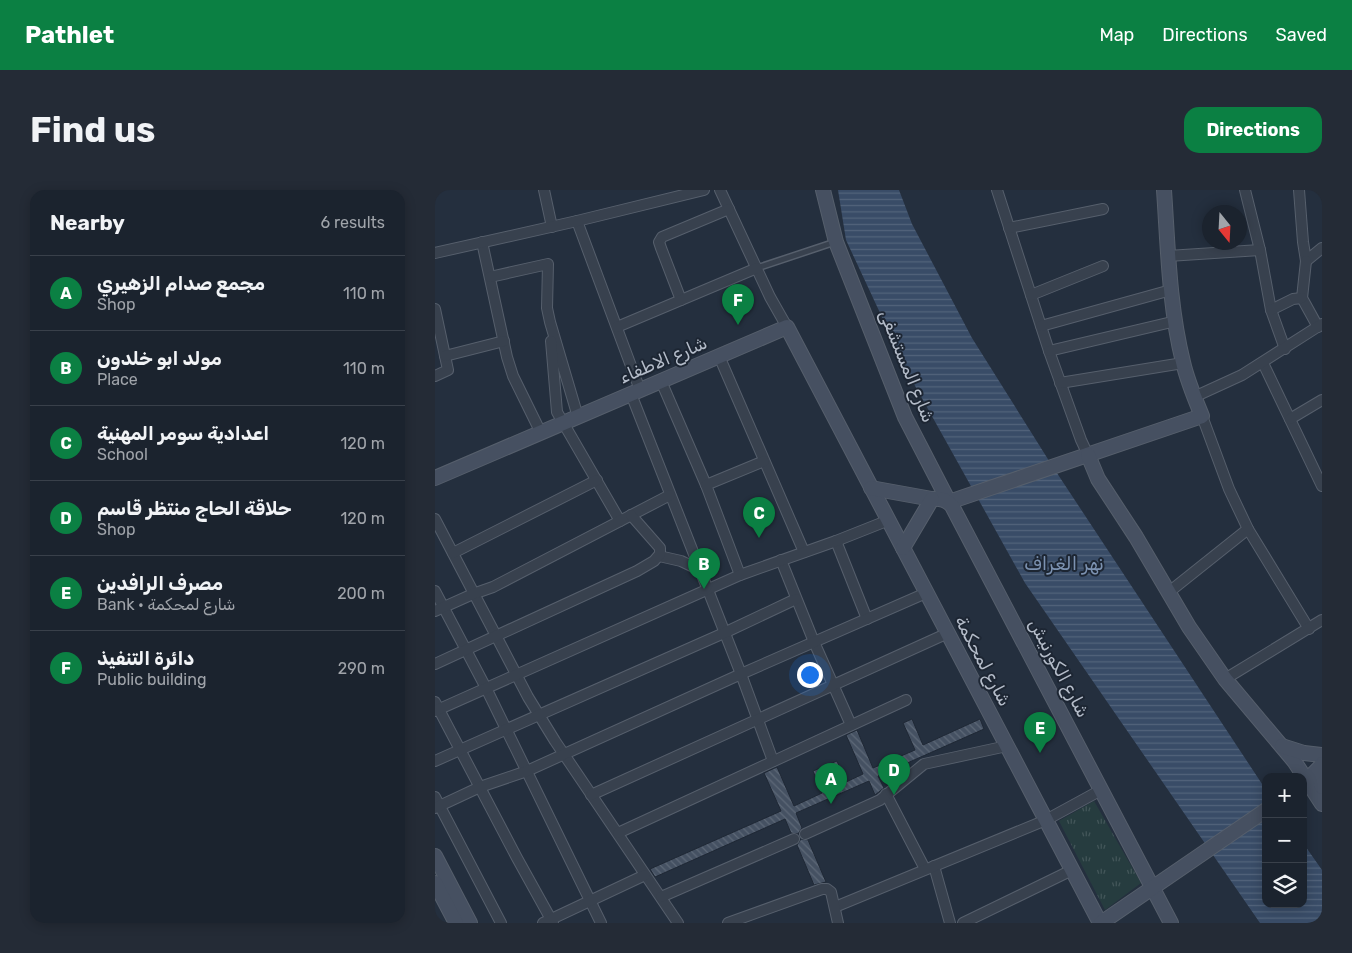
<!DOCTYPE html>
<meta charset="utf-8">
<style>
body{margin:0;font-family:Rubik,"Noto Naskh Arabic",sans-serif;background:#242b36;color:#f1f3f6}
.controls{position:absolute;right:15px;bottom:15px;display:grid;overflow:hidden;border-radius:10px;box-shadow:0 2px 12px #0003}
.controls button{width:45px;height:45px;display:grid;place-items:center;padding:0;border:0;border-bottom:1px solid #39404a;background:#1b232e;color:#f1f3f6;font:25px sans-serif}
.compass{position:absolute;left:767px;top:15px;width:45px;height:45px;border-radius:50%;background:#1b232e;box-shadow:0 2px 12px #0003;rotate:162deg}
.you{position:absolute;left:374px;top:484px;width:18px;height:18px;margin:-12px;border:4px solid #fff;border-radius:50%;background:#1a73e8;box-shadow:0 0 0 8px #1a73e833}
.badge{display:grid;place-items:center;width:32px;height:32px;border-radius:50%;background:#0b8043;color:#fff;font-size:16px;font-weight:700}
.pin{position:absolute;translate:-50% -41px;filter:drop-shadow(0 1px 2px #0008)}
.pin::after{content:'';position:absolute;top:26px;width:18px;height:15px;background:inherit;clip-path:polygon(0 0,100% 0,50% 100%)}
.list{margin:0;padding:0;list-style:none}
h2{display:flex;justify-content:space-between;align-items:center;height:65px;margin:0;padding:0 20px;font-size:21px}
h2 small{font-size:16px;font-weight:400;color:#a0a4aa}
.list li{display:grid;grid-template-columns:32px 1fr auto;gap:15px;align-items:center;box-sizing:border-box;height:75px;padding:0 20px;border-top:1px solid #39404a}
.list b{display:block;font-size:19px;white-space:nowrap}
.list p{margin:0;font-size:16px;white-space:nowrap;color:#a0a4aa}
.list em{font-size:16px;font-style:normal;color:#a0a4aa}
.icon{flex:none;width:28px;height:28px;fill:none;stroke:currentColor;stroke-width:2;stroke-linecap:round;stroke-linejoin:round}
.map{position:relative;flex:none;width:887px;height:733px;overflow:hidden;border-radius:15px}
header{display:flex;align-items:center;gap:30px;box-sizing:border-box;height:70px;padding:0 25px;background:#0b8043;color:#fff}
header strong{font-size:24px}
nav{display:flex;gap:28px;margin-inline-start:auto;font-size:18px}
.intro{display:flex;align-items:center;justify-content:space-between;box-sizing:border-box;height:120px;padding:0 30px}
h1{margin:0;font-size:35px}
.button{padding:12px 22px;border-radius:15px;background:#0b8043;color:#fff;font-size:18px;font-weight:700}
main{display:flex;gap:30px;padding:0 30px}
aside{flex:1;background:#1b232e;border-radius:15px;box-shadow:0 2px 12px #0003}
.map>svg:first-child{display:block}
.park{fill:url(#park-tufts)}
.water{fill:url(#water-rules)}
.building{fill:url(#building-back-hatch);stroke:#1f2835}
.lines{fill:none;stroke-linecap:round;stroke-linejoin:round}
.lane-casing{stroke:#565f6c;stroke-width:8}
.street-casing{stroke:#565f6c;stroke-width:12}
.secondary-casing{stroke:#565f6c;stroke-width:16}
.lane{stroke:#38414e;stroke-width:5}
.street{stroke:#38414e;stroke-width:10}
.secondary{stroke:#465061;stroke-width:14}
.labels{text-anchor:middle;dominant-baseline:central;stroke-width:4;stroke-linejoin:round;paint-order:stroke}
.street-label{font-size:18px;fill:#b4bcc9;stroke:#1d2633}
.water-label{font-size:19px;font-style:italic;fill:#7c92b1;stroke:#1d2633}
</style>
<header>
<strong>Pathlet</strong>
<nav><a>Map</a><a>Directions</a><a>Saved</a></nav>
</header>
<div class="intro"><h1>Find us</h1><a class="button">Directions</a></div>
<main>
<aside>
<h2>Nearby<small>6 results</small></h2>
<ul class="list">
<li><span class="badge">A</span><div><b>مجمع صدام الزهيري</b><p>Shop</p></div><em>110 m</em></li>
<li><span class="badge">B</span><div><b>مولد ابو خلدون</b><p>Place</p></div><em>110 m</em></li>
<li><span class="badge">C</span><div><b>اعدادية سومر المهنية</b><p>School</p></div><em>120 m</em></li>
<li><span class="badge">D</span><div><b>حلاقة الحاج منتظر قاسم</b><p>Shop</p></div><em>120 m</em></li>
<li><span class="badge">E</span><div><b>مصرف الرافدين</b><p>Bank · شارع لمحكمة</p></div><em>200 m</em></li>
<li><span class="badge">F</span><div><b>دائرة التنفيذ</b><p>Public building</p></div><em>290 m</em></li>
</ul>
</aside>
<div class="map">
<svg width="887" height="733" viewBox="0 0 887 733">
<defs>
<pattern id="park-tufts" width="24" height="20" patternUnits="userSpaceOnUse" patternTransform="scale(1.25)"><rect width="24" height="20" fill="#263c3f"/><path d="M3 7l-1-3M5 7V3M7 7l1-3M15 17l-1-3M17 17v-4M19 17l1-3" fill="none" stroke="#435659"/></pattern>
<pattern id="water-rules" width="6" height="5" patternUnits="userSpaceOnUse" patternTransform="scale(1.25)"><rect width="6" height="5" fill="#394c67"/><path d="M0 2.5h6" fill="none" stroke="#53647b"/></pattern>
<pattern id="building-back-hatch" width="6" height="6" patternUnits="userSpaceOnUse" patternTransform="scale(1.25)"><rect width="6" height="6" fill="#455162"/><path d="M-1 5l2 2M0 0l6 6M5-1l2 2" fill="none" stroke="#5d6877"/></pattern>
</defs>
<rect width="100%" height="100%" fill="#242f3e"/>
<!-- park -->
<polygon class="park" points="659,611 706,693 670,720 624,631"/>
<!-- water -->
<polygon class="water" points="403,0 464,0 477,34 537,148 616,274 831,600 831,714 868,714 868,653 887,680 887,733 825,733 590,393 474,185 411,50"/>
<!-- building -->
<g class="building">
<polygon points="477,529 488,555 545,529 549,539 443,586 449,598 440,605 434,591 361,623 367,638 363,644 356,643 350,629 220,687 215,679 346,621 329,583 342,577 359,616 387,603 378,581 402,571 411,592 428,584 411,545 422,540 438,578 480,560 468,533"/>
<polygon points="366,649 373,650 391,692 379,695 362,655"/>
</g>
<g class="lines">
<!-- lane casing -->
<g class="lane-casing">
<polyline id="lane" points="322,78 400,52"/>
</g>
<!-- street casing -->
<g class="street-casing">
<g id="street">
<polyline points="109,0 117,37"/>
<polyline points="285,0 335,107 352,137"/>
<polyline points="562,0 614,161 646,250 653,265"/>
<polyline points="810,0 825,60 836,120 850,159"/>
<polyline points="864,0 868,52 871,71 887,58"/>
<polyline points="142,31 205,200"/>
<polyline points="574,38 668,19"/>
<polyline points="47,52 72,167 78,186 106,243"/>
<polyline points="0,63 142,31 269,0"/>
<polyline points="733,66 825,60"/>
<polyline points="871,71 867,108 883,137"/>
<polyline points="55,87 113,74 112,118 115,132 143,227"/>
<polyline points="596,105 668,76"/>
<polyline points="246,110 226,58 224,52 227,47 294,19"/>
<polyline points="0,119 13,180 0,186"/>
<polyline points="836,120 858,109 867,108"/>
<polyline points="606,136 736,100"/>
<polyline points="182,137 322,78"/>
<polyline points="116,151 122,222 185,331"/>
<polyline points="614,161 741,131"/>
<polyline points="10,166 69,151"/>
<polyline points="284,166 369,362"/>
<polyline points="828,173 887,296"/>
<polyline points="226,191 271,295"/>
<polyline points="625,193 748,173"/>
<polyline points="196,204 306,484 338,571"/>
<polyline points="759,207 807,185 887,134"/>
<polyline points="767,226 794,299 813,339 874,439"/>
<polyline points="855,229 887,210"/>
<polyline points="0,329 93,507 120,551 243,733"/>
<polyline points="401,351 432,429"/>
<polyline points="18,363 162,290"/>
<polyline points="224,366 246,371 265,380"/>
<polyline points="346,370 379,452 416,535"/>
<polyline points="305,385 271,295 329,271"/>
<polyline points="0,401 51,498 166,733"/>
<polyline points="734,402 813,339"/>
<polyline points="0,421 38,404 58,397 235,305"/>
<polyline points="0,474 202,381 219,371 225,364 225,358 196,325"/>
<polyline points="790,489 887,430"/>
<polyline points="0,512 82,668 118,733"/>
<polyline points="0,521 305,385 401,351 454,330"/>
<polyline points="0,571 289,443 361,409"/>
<polyline points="451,604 490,679"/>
<polyline points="156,605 513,443"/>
<polyline points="0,607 66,733"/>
<polyline points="0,618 45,597 92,581 306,484 491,403"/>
<polyline points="183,643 471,510"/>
<polyline points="370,644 445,610 489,574 572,556"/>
<polyline points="499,676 515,733"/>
<polyline points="226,707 359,649"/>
<polyline points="400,717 611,630 666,600"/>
<polyline points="108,733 210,685"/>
<polyline points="293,733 387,699 392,699 396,702 403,733"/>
<polyline points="528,733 637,680"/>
</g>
</g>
<!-- secondary casing -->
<g class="secondary-casing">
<g id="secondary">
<path d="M388 0 401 52 470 227 514 312 767 226C760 209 752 190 748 172 734 116 733 57 729 0"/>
<polyline points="653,265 663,289 701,347 754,437 790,489 859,571 887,614"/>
<polyline points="0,288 352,137 665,733"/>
<path d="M436 298 497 309C505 308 512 310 517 316L736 733"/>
<polyline points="468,358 497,309"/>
<polyline points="847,556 869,563 887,565"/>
<polyline points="887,574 884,584 887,597"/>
<polyline points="868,594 886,576"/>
<polyline points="0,666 35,733"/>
<polyline points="0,693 21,733"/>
<polyline points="666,733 831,620"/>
</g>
</g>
<!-- lane -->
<use href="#lane" class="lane"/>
<!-- street -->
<use href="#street" class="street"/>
<!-- secondary -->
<use href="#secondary" class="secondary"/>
</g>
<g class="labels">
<!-- street labels -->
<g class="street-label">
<text transform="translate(228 170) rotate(-23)">شارع الاطفاء</text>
<text transform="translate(472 176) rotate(68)">شارع المستشفى</text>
<text transform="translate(548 471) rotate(62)">شارع لمحكمة</text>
<text transform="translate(624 478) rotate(62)">شارع الكورنيش</text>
</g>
<!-- water labels -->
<g class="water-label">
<text x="629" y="373">نهر الغراف</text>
</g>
</g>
</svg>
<div class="controls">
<button>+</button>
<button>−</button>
<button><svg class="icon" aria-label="layers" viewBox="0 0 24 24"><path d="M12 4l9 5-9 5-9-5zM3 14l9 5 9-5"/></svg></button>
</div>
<svg class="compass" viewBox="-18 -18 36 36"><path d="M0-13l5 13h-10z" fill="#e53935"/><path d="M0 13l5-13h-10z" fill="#a0a4aa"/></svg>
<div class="you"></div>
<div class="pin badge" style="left:396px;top:614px">A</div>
<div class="pin badge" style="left:269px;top:399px">B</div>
<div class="pin badge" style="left:324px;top:348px">C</div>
<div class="pin badge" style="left:459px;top:605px">D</div>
<div class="pin badge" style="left:605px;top:563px">E</div>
<div class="pin badge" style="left:303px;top:135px">F</div>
</div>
</main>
